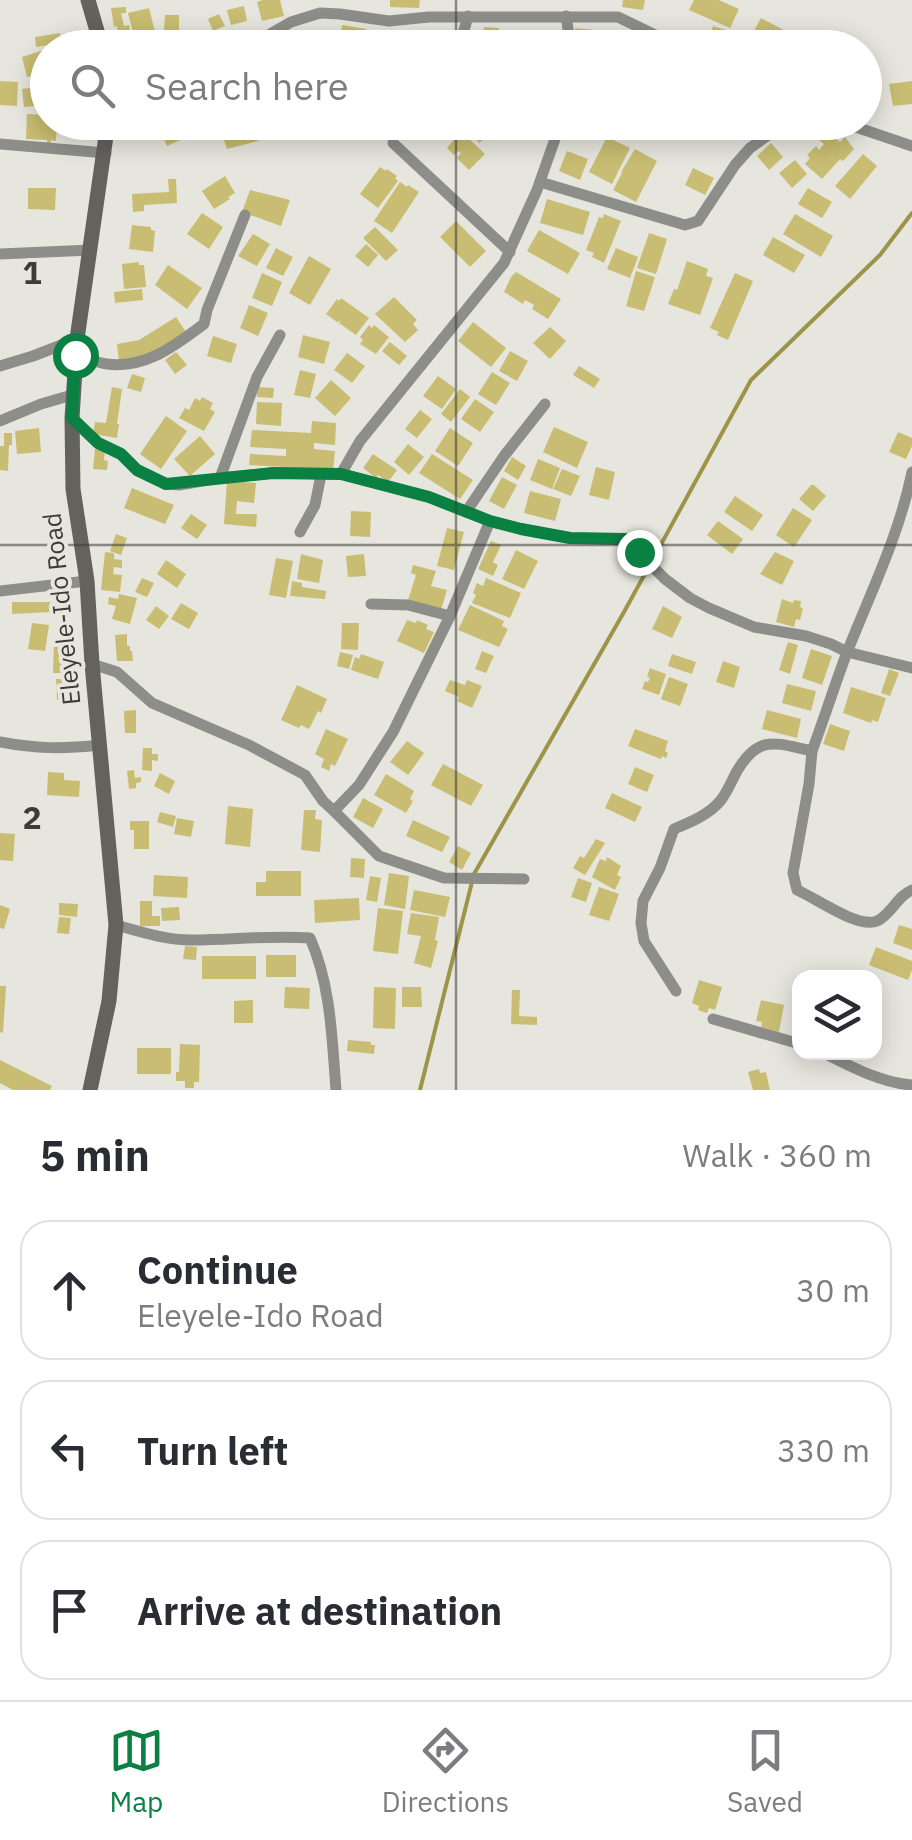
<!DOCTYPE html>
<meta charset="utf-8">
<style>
body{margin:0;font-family:"IBM Plex Sans",sans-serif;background:#f7f7f7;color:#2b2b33}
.controls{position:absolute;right:30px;bottom:30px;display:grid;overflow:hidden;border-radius:20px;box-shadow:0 5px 25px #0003}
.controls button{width:90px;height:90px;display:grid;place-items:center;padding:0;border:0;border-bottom:2px solid #e1e1e2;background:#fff;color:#2b2b33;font:50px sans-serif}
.stop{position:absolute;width:30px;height:30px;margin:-22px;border:8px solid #0b8043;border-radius:50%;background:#fff}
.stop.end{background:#0b8043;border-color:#fff;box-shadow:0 2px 10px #0008}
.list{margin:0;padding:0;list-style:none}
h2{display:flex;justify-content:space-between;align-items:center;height:130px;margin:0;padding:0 40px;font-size:42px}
h2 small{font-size:32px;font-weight:400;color:#7c7c81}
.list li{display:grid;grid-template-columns:65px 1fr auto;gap:30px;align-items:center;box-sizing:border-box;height:140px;margin:0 20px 20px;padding:0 20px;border:2px solid #e1e1e2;border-radius:30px}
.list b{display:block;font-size:38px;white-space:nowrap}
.list p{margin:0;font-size:32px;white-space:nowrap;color:#7c7c81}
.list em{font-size:32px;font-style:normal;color:#7c7c81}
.icon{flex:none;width:55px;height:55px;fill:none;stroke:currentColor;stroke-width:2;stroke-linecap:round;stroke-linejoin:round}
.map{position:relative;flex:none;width:912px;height:1090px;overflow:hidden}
.search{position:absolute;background:#fff;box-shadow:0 5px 25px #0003;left:30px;right:30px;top:30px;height:110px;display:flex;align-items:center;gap:25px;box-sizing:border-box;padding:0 35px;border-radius:55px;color:#7c7c81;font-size:38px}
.sheet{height:610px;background:#fff}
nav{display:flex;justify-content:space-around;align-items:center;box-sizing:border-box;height:140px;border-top:2px solid #e1e1e2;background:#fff;font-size:28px;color:#7c7c81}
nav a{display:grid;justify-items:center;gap:5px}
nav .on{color:#0b8043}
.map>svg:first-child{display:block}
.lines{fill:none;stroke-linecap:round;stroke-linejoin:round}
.stream{stroke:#9e9449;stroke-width:4}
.building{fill:#c8bd72}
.minor{stroke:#8d8d89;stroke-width:11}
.secondary{stroke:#63625d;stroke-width:15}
.route{stroke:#0b8043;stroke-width:12}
.grid{fill:none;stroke:#3c3b38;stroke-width:2.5;stroke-opacity:0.55}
.labels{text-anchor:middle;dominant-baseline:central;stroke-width:8;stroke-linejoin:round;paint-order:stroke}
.street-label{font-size:25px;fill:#3c3b38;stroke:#e7e6de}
.grid-label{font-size:32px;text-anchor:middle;font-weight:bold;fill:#3c3b38;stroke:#e7e6de;stroke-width:8;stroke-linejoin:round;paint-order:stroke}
</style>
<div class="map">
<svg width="912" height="1090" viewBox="0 0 912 1090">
<rect width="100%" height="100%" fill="#e7e6de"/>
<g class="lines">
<!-- stream -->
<polyline class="stream" points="420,1090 474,874 624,612 751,380 880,255 912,213"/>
</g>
<!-- building -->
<g class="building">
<polygon points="263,0 280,0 284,16 262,21 257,2"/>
<polygon points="390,0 420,0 419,8 390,7"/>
<polygon points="623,0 645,0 643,10 622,7"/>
<polygon points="694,0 719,0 739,9 730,28 689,10"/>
<polygon points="244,6 247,21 231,25 227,10"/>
<polygon points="126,7 126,13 121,13 124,26 129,25 131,39 119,40 117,26 114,27 111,8"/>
<polygon points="149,8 159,48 137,48 128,13"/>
<polygon points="219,14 225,26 213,31 208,19"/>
<polygon points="165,15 179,15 179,30 164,30"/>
<polygon points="761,18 791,34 783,48 759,48 748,42"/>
<polygon points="342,25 366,29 364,42 340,39"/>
<polygon points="713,26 735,33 731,48 706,48"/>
<polygon points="484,27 499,28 497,48 483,47"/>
<polygon points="575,28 595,30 591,48 577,48"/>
<polygon points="190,30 194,44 179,48 175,35"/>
<polygon points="298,32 325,32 325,37 328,37 328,47 298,48"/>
<polygon points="60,33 61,43 36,47 35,37"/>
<polygon points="530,34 556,36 556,48 529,48"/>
<polygon points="513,35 525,39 524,48 506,48 507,38 513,38"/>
<polygon points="427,36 448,41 447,48 425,48"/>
<polygon points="47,49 48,71 27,77 22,57"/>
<polygon points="0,81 18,82 17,106 0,105"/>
<polygon points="912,81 912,104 893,106 889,84"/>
<polygon points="46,86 48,105 24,107 22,89"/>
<polygon points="27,114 48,115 48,122 57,122 56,141 51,140 51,145 47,145 47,140 26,139"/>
<polygon points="235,122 260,122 262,130 255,132 258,141 227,149 220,128"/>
<polygon points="461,122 487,122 491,128 484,134 486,137 479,143"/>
<polygon points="184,128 187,137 167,146 163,137"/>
<polygon points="827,131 840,142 845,137 854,149 843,161 840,159 822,179 805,164 810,158 807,155 816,146 819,150 824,144 819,140"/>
<polygon points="464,134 485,154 469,170 457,158 461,153 458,151 454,155 447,148 457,136 459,139"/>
<polygon points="607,137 630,148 612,184 589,172"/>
<polygon points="771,143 783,157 769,170 757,156"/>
<polygon points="635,149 657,161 636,202 613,190 622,173 621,172"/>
<polygon points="567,151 588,159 580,180 559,171"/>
<polygon points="863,154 877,166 850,199 835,186"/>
<polygon points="795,160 807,174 792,188 779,173"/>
<polygon points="380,167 386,171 387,169 397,176 395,178 398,181 378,208 360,194"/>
<polygon points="693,168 714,178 705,195 685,185"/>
<polygon points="225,176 235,193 228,197 230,199 214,209 202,191"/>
<polygon points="168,179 176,179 177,203 144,205 144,211 133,212 132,194 169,192"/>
<polygon points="400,182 407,187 408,185 419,192 392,233 374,221"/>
<polygon points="28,188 56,188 55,210 28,209"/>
<polygon points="808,188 832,202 822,218 798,204"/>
<polygon points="250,190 290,200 281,226 242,212"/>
<polygon points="547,199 590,212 583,235 540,223"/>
<polygon points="202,213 223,227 209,249 187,234"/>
<polygon points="604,214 621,221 604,263 592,257 594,253 586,250 599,217 603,218"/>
<polygon points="795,214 833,236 821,257 783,234"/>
<polygon points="456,221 486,251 470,267 440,237"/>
<polygon points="132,225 151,227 151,230 155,231 153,252 129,249"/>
<polygon points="375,227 398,250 386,261 363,238"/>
<polygon points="539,230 580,253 568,274 527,251"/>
<polygon points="649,233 667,239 656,274 637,268"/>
<polygon points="253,234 270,244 257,266 238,256"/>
<polygon points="773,237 805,255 794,273 763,255"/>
<polygon points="366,244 378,255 368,267 355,256"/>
<polygon points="276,248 293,257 283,276 266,268"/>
<polygon points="616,248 638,257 630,278 607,269"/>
<polygon points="309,256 331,269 310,305 289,293"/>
<polygon points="687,261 708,269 706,276 713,278 700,315 668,304 674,289 677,290"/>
<polygon points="139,262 139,265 144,265 146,287 124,289 122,264"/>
<polygon points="168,265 202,288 187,309 155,285"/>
<polygon points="636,271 655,277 644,311 626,306"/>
<polygon points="516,272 561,299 548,319 532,309 534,305 525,300 523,304 504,292 511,277"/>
<polygon points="262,273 282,282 272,306 252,298"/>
<polygon points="735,273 753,281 728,340 717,335 719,332 710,328"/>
<polygon points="142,289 143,300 115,303 114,292"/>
<polygon points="394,297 417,320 413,324 418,330 405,342 375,314"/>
<polygon points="341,298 369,318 356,335 339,323 341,321 337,322 326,314 337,299 339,301"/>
<polygon points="249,305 268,313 258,336 240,328"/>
<polygon points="176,317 186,332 146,358 119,362 117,344 139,340"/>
<polygon points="473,322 506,348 491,367 458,341"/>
<polygon points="369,325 372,328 374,325 389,337 376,354 360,344 363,340 360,337"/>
<polygon points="550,327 566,341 550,359 533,343"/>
<polygon points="303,335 330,342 324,364 298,357"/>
<polygon points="213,336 237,344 231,363 207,356"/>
<polygon points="390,342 407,356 399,365 382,351"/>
<polygon points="510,351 528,361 517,381 499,371"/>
<polygon points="176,352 187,365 175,374 165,360"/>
<polygon points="347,353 365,366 352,383 334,370"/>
<polygon points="579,366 600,379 594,388 573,375"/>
<polygon points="300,370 316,374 310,398 294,395"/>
<polygon points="492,372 510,383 496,405 478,394"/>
<polygon points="132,374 145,378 141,392 127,388"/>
<polygon points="438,376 456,389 442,409 423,396"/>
<polygon points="331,380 351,398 335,416 315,398"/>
<polygon points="112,387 122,389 117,424 119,424 117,438 93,434 95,422 106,423"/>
<polygon points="257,387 274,388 273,398 257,397"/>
<polygon points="460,389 470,397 451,422 441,414"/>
<polygon points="202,397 213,403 210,409 215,412 204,431 179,418 185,408 189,410 195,398 200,401"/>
<polygon points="475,399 494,412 480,432 461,419"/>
<polygon points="257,402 282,403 281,426 256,424"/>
<polygon points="420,410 432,419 417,438 405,429"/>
<polygon points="166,416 187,431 161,469 140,454"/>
<polygon points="312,421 336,423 335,445 314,443 314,449 335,451 333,470 249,465 250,454 286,456 286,449 250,447 252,430 311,433"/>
<polygon points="554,427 588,442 577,468 543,452"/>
<polygon points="39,428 41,452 17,454 15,431"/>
<polygon points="450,428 473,443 458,466 435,451"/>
<polygon points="898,432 912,438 912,446 906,459 889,452"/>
<polygon points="4,433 12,433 12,445 9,445 8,471 0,470 0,446 4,446"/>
<polygon points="200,436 215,454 190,476 174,459"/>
<polygon points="408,444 424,457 409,475 394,462"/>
<polygon points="95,449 105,450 104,460 108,461 107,470 93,469"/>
<polygon points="373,454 397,470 388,482 378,475 376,478 363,468"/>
<polygon points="432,454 473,480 460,499 419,473"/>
<polygon points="512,457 526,466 518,480 504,471"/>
<polygon points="538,459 560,468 552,489 530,480"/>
<polygon points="596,467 615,472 609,500 589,495"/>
<polygon points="562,469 580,476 571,496 553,489"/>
<polygon points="502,477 517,485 504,509 489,501"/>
<polygon points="227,481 256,483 254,503 237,501 236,514 257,514 256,527 224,524"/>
<polygon points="811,485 814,485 826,496 813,511 799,499"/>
<polygon points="132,488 174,505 165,524 124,508"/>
<polygon points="530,491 561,499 555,521 524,513"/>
<polygon points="735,496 763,515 752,531 724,512"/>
<polygon points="793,508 812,520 794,547 776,535"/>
<polygon points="351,511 371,512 370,537 350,536"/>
<polygon points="191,514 207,525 197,539 181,528"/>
<polygon points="718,521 743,539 732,554 707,535"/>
<polygon points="447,528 464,532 454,570 437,566"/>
<polygon points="116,534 127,538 121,555 110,551"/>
<polygon points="491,541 501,545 493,562 498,565 493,576 478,569"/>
<polygon points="516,550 538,561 524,589 502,579"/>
<polygon points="105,552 114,553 114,559 122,560 122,568 114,567 113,574 122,575 120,592 101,590"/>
<polygon points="775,552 794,561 782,585 760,574"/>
<polygon points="301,554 323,560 319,583 297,579"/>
<polygon points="364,554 366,576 348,577 346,556"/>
<polygon points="276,558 293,561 286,598 269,595"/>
<polygon points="166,560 186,574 177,588 157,574"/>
<polygon points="413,565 436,571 431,586 447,590 441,610 408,600 416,575 411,573"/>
<polygon points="142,578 154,583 147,597 135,592"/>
<polygon points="486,578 521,593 510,618 472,603 476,595 473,593 477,583 483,586"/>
<polygon points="292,581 302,583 302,587 326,591 325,599 290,596"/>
<polygon points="119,594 137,598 130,624 112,619 116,606 108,604 109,597 118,599"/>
<polygon points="782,599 793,603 794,600 801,601 800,607 803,608 800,620 796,619 794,627 776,622"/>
<polygon points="12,602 50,602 51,612 12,614"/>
<polygon points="181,603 198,613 189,629 171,619"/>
<polygon points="470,605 504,621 502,626 508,629 499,647 458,630"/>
<polygon points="156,606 169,616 159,629 146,620"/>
<polygon points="663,606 682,617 672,638 652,629"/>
<polygon points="407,620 416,623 417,620 428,625 426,629 434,632 424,653 397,641"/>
<polygon points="32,623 49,625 45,651 28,649"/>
<polygon points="342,623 359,623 358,650 341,649"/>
<polygon points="127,634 127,646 130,646 130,651 132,651 133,661 117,661 115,635"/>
<polygon points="788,642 798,645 790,674 779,670"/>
<polygon points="54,643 64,643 63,673 53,673"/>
<polygon points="811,649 832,656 822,685 802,678"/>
<polygon points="482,651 494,656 486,673 475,669"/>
<polygon points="340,652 353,655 349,669 337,666"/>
<polygon points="361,654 384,662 378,679 351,670 355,657 359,659"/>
<polygon points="672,654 696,662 692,674 668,666"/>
<polygon points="723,661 740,667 734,688 716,682"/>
<polygon points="650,668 666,674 659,695 642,689 645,681 648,682 650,678 647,676"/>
<polygon points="889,669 899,673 890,696 881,693"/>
<polygon points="669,677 688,684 680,706 661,699"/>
<polygon points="56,679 65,679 68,694 74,693 74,699 57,700"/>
<polygon points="450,680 465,685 467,680 482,686 472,708 457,701 459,697 445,691"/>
<polygon points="787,684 816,691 811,711 782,703"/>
<polygon points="297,685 327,699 321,713 318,711 309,729 301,725 299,728 281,720"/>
<polygon points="851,687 886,698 878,722 872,720 871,723 843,713"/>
<polygon points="136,710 136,733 125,733 124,711"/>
<polygon points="767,710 801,719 797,738 762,729"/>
<polygon points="830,724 850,731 844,751 823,744"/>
<polygon points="326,729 348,739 335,766 331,764 329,771 321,767 324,759 315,754"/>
<polygon points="635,729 668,741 665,751 668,753 666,758 662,756 661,759 628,746"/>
<polygon points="407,741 424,753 408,775 390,762"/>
<polygon points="143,748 152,748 152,754 158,754 158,761 152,760 152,771 142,770"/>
<polygon points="443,764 483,785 471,806 431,785"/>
<polygon points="635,767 654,775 647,792 628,784"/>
<polygon points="134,770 135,778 141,777 141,782 136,783 136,788 129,789 127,771"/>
<polygon points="48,772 64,773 64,780 80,781 79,797 47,795"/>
<polygon points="160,773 175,781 169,794 154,786"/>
<polygon points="386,774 414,791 410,799 413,801 406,813 374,795"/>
<polygon points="612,793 642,807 635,822 605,808"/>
<polygon points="363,798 383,809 373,828 353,817"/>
<polygon points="228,806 253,809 250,847 225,844"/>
<polygon points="304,810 316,810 315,819 322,820 320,852 301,850"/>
<polygon points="160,812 176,816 173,827 157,822"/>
<polygon points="177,818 194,821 191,837 174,834"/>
<polygon points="413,820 450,837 442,852 406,836"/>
<polygon points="130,821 149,821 149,849 134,849 134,830 130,830"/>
<polygon points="0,833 15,834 13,861 0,860"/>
<polygon points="596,839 605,843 585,875 573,868 580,856 584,858"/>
<polygon points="458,846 471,853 462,870 449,862"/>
<polygon points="607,857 621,866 617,875 621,877 615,890 592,877 600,859 606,861"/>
<polygon points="351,858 365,859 364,878 350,877"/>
<polygon points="266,871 301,871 301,896 256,896 256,882 266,882"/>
<polygon points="389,873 409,876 405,909 384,905"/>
<polygon points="154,875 188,877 187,898 153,896"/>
<polygon points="370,876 381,878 377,902 366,900"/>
<polygon points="578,878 592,883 586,902 571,897"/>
<polygon points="599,887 619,894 609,921 589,915"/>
<polygon points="414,890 450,897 445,917 410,910"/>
<polygon points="359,898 360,920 315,923 314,900"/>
<polygon points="140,901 152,901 152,916 160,916 160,926 140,926"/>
<polygon points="59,903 78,904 77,917 59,915"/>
<polygon points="0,905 10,909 4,929 0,928"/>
<polygon points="179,907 180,920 162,921 161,908"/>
<polygon points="378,908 403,911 398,954 373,951"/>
<polygon points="411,913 439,917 435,940 438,941 431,968 414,963 421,936 407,934"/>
<polygon points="59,917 71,918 69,934 57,933"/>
<polygon points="899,925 912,929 912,950 893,943"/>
<polygon points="185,946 197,947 196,960 183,959"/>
<polygon points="876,947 912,961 912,970 908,980 869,965"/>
<rect x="266" y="955" width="30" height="22"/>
<rect x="202" y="956" width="54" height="23"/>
<polygon points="699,980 722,987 715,1010 709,1008 707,1013 698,1010 699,1006 692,1003"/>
<polygon points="0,986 6,986 3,1033 0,1032"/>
<polygon points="285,987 310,988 309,1009 284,1008"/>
<polygon points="374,987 396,988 395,1029 373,1028"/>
<polygon points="402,987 421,987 422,1007 402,1007"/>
<polygon points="512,990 520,990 519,1016 537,1017 537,1025 511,1024"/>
<polygon points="253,1000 253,1023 234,1023 234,1001"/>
<polygon points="761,1000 784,1005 779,1032 761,1027 762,1022 756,1021"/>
<polygon points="348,1040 371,1042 371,1045 375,1045 374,1054 347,1051"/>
<polygon points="180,1044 200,1045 199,1082 194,1082 194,1088 185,1088 185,1081 176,1081 176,1072 179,1072"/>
<rect x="137" y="1048" width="34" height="26"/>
<polygon points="0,1060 52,1086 50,1090 13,1090 0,1083"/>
<polygon points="759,1069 760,1073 766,1072 770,1090 753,1090 748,1072"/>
</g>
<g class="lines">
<!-- minor -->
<g class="minor">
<polyline points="566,16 571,48"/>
<polyline points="246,48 291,22 320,13 340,14 389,21 429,17 618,17 682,48"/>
<polyline points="459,48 468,16"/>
<polyline points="841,122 912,146"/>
<polyline points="393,143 510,252"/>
<polyline points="0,144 106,153"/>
<polyline points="540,182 685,225 698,221 735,165 750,148 787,122"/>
<polyline points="0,254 91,250"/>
<path d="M75 355C86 358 97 363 107 364 146 369 174 346 204 324L207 310 245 215"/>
<polyline points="0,366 33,356 77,339"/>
<polyline points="72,418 98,443 121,454 137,470 166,484 179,485 220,478 273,473 341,474 429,497 490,521 521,529 570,538 625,539 665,579 690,598 709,608 754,627 806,636 831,644 847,652 912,668"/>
<polyline points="0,421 41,404 72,395"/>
<polyline points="341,474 360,441 504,263 537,190 561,122"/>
<polyline points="220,478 257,377 280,335"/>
<polyline points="466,512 504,456 545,404"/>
<polyline points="300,532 315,505 321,475"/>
<polyline points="0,591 87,581"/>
<polyline points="371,604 408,605 450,616"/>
<polyline points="92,664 117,672 152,703 249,745 305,775 323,801 334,811 359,785 393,732 450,616 490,521"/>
<path d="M0 742C36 749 63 749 100 745"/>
<path d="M812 751C824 719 834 687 846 655 870 594 899 536 912 472"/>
<polyline points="334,811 379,856 444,878 524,879"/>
<path d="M116 925C141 932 166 940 192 940 232 940 270 935 310 938 331 985 332 1039 336 1090"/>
<path d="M676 991 644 941 641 923 643 901 660 868 674 829C691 822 710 814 721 800 728 791 732 780 737 771 759 734 775 743 812 751L809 784 793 873 797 890C816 898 858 929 877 921 891 915 897 896 912 890"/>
<polyline points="713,1019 800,1044"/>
<path d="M822 1052C850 1066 881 1083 912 1085"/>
</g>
<!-- secondary -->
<g class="secondary">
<polyline points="88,0 102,48"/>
<polyline points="90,1090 109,1001 116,925 92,664 87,581 73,489 72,418 77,339 108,122"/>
</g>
</g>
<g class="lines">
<!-- route -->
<polyline class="route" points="75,355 72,418 98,443 121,454 137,470 166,484 273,473 341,474 429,497 490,521 521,529 570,538 625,539 639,552"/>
</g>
<!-- grid -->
<path class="grid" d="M456 0V48M456 122V1090M0 545H912"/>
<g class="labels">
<!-- street labels -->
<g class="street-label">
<text transform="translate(61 609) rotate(-96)">Eleyele-Ido Road</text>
</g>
</g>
<g class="grid-label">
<text x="32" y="284">1</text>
<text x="32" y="829">2</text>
</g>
</svg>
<div class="controls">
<button><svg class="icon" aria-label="layers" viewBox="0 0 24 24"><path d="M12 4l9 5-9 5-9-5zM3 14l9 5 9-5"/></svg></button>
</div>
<div class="stop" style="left:75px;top:355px"></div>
<div class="stop end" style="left:639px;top:552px"></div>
<div class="search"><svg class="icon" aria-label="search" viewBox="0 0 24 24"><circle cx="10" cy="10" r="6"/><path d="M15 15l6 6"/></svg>Search here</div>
</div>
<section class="sheet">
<h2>5 min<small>Walk · 360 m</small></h2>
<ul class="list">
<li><svg class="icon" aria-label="ahead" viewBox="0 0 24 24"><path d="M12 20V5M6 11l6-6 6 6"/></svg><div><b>Continue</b><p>Eleyele-Ido Road</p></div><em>30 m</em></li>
<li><svg class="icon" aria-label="left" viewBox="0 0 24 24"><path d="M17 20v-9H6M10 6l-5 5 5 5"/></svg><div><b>Turn left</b></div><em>330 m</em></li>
<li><svg class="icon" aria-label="arrive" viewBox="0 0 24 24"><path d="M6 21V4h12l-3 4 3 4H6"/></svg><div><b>Arrive at destination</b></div></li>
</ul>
</section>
<nav>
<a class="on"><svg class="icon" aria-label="map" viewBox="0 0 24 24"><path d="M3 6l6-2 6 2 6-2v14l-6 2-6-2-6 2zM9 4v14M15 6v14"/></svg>Map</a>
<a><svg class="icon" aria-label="directions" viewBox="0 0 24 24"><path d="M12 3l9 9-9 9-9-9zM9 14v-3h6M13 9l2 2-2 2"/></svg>Directions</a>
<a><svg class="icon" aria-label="saved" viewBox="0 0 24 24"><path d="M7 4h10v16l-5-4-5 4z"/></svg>Saved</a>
</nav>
